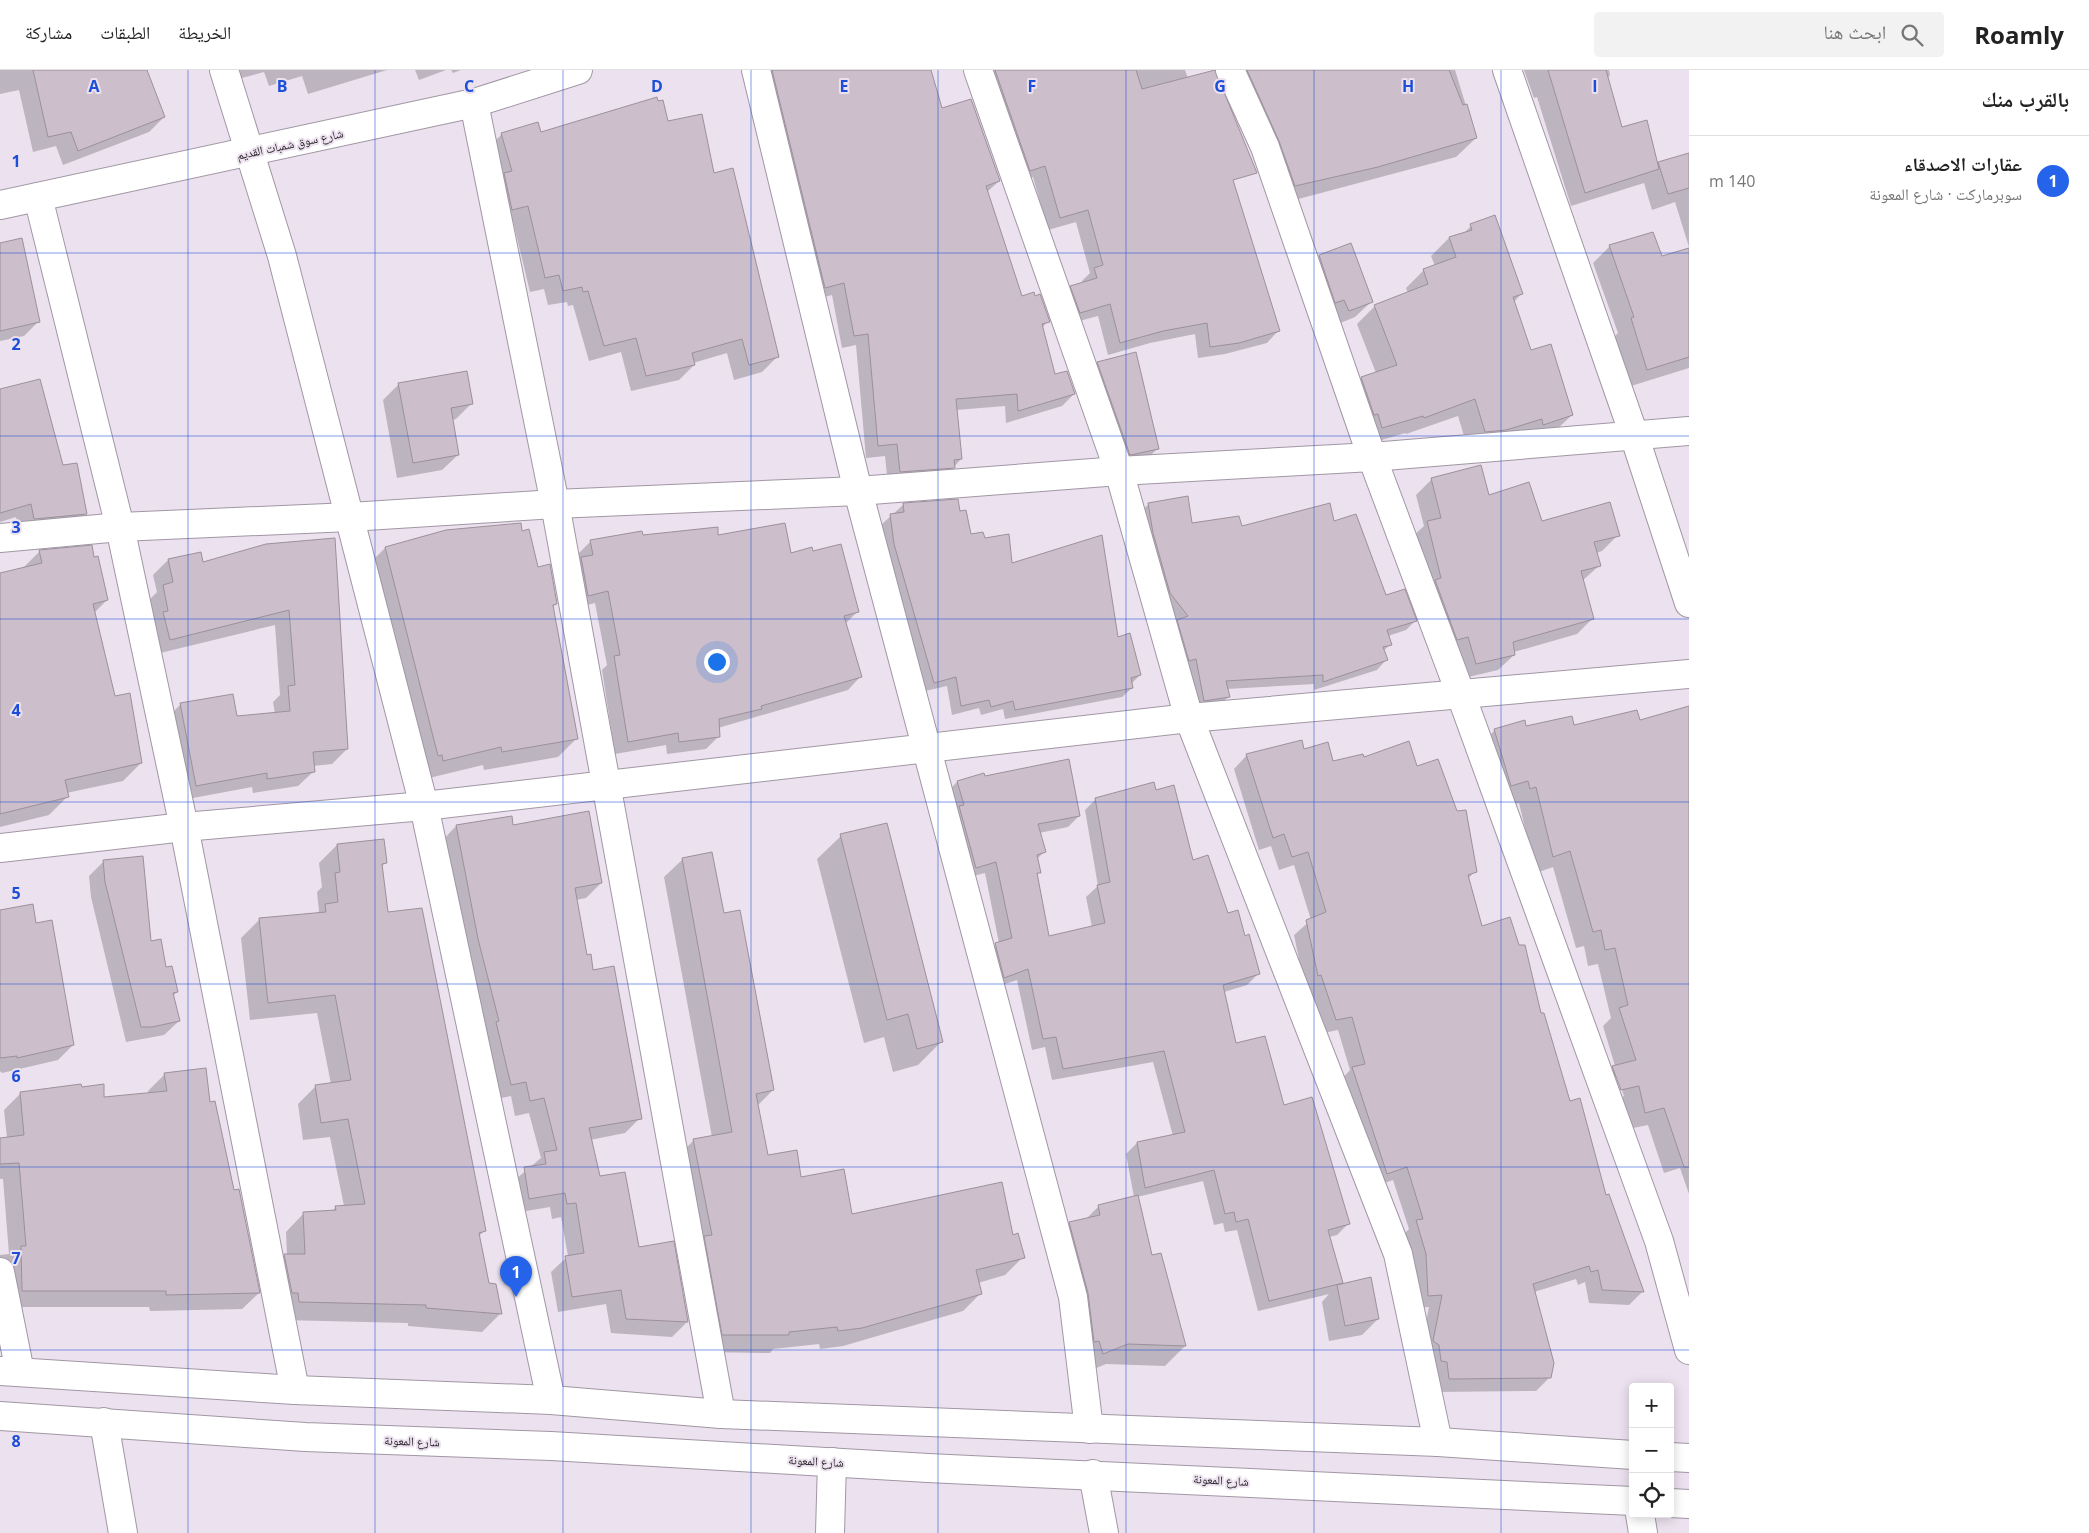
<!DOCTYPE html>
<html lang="ar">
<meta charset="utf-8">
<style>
body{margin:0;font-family:"Open Sans","Noto Naskh Arabic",sans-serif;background:#f2f2f2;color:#222;direction:rtl}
.controls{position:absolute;right:15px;bottom:15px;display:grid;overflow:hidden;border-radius:5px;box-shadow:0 2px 12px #0003}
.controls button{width:45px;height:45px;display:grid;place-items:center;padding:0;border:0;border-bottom:1px solid #e0e0e0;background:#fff;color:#222;font:25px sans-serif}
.you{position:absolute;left:716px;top:591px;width:18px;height:18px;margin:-12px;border:4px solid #fff;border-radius:50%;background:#1a73e8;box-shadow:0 0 0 8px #1a73e833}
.badge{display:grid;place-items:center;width:32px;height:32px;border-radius:50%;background:#2563eb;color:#fff;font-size:16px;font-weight:700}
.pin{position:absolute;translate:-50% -41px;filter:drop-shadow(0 1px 2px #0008)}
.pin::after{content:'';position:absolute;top:26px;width:18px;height:15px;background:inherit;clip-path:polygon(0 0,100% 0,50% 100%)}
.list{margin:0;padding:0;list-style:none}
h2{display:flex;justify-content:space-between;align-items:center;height:65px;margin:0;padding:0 20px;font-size:21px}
h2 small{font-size:16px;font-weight:400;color:#767676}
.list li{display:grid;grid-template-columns:32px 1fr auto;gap:15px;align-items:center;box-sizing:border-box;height:90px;padding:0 20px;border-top:1px solid #e0e0e0}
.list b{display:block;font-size:19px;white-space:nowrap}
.list p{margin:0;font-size:16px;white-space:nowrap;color:#767676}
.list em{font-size:16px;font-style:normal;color:#767676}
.icon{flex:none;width:28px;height:28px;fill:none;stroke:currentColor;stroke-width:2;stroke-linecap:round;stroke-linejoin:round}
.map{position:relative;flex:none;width:1689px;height:1463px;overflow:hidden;direction:ltr}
header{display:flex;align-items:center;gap:30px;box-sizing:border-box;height:70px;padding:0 25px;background:#fff;border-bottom:1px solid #e0e0e0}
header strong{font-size:24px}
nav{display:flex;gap:28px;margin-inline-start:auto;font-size:18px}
.search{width:350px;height:45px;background:#f2f2f2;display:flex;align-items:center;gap:12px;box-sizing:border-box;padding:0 18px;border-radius:5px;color:#767676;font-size:19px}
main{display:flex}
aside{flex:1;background:#fff}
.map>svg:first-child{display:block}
.shadow{fill:#0003;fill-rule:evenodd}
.building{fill:#ccbfcb;stroke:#9c909b}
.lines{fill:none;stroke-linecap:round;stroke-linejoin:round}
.minor-casing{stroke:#a197a4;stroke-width:30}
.trunk-casing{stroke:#a197a4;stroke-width:30}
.minor{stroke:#fff;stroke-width:28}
.trunk{stroke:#fff;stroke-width:28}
.grid{fill:none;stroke:#1d4ed8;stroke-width:1;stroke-opacity:0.55}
.labels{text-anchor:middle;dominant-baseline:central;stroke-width:4;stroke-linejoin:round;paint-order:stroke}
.street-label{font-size:12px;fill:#221e23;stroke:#ece1ee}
.grid-label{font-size:16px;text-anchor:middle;font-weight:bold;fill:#1d4ed8;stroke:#ece1ee;stroke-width:4;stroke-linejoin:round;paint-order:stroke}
</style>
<header>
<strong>Roamly</strong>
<div class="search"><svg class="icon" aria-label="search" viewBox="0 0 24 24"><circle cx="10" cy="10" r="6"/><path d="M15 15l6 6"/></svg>ابحث هنا</div>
<nav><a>الخريطة</a><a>الطبقات</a><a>مشاركة</a></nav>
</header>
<main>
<aside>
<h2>بالقرب منك<small></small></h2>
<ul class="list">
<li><span class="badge">1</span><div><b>عقارات الاصدقاء</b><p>سوبرماركت · شارع المعونة</p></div><em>140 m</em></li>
</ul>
</aside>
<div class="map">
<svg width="1689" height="1463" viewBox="0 0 1689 1463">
<rect width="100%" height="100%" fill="#ece1ee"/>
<!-- shadow -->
<g class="shadow">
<polygon points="0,0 94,0 164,47 149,62 63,95 56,76 33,82 19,20 0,24"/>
<polygon points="235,0 387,0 308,24 302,6 269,16 264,2 238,9"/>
<polygon points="415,0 446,0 419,10"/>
<polygon points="451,0 461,0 453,3"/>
<polygon points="767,0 930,0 941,39 999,111 987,122 1021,227 1048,251 1042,258 1054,305 1074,324 1062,336 1006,353 1005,336 956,340 961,389 954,397 942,410 888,414 885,386 866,388 856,275 842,278 832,225 813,230"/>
<polygon points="973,0 1185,0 1279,260 1267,273 1225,284 1198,288 1195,264 1150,273 1108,285 1098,246 1068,254 1059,229 1071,217 1083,213 1082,211 1090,203 1076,152 1048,160 1033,107 1018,112"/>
<polygon points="1219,0 1455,0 1476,68 1456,87 1276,135 1225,13 1215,4"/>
<polygon points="1524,0 1609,0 1610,5 1607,9 1621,58 1657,95 1689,84 1689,177 1675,132 1652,140 1644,113 1571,136 1537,27 1534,28"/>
<polygon points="668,52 713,105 777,287 762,302 734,310 727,283 693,293 694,295 679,310 631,321 621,282 589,291 573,235 568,236 567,232 548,235 544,219 530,222 513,151 496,154 487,79 502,64 540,64"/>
<polygon points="1471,156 1522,223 1514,232 1530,281 1572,345 1554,362 1468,379 1458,346 1406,364 1405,363 1365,375 1344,325 1362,308 1376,303 1357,254 1375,236 1408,223 1406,218 1424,200 1435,196 1431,186 1449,168 1463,164"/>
<polygon points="0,173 38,252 24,266 0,271"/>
<polygon points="1610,176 1661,187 1689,178 1689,298 1631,316 1615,266 1618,263 1593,193"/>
<polygon points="1320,186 1371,232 1355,247 1333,256 1304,202"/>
<polygon points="1098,294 1158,378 1145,391 1117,397 1085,306"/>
<polygon points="399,314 472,333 456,349 452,350 458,385 442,400 397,408 383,330"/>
<polygon points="0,321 62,397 85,444 71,458 19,463 16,447 0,452"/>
<polygon points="1432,409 1488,426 1541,453 1618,465 1602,481 1596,483 1600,495 1582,511 1593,548 1577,564 1514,582 1514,585 1498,600 1460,609 1411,468 1424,456 1416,425"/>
<polygon points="904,434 959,443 970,465 984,469 1011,495 1117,568 1140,605 1131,614 1132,618 1122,627 1005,649 1003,639 981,645 979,638 952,645 947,616 925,621 881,455"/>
<polygon points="1149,434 1191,455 1241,458 1333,452 1386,527 1415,551 1406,560 1388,566 1391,574 1383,581 1386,590 1377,600 1314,620 1314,614 1226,619 1228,627 1219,636 1195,640 1139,443"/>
<polygon points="521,462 556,534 552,538 576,669 558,687 484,700 483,695 425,709 367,496 385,478"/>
<polygon points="717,466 790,484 858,541 845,554 860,607 848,620 718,658 719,666 706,679 667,684 666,675 615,684 602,600 607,595 595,533 575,538 578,484 591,471 641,467"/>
<polygon points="267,475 347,679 332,694 313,696 314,701 298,716 253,723 252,717 182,730 166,649 181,634 236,648 275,644 273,632 280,625 275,555 156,584 148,531 157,522 153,505 168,490 202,493"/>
<polygon points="40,481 94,489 107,530 94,543 114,628 141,693 123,711 66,723 67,727 49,745 0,757 0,504 23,498"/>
<path d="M1689 637V1124L1680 1098 1664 1103 1648 1055 1628 1059 1596 1014 1615 996 1603 956 1611 948 1598 894 1588 896 1584 876 1576 878 1553 797 1536 803 1519 733 1513 735 1478 677 1495 660 1639 652ZM1615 1007H1618L1624 1026 1622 1027Z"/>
<polygon points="1303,680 1332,692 1363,688 1416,698 1475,801 1468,809 1482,857 1540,945 1569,1032 1642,1222 1629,1235 1589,1233 1585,1212 1578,1215 1576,1209 1534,1222 1550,1307 1536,1321 1436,1322 1420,1284 1429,1237 1415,1238 1403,1165 1409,1159 1393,1110 1373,1117 1339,1012 1350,1000 1338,960 1323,963 1305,918 1294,865 1311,850 1294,795 1279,800 1271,776 1259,780 1234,699 1247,685"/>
<polygon points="984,707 1079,746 1068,757 1039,763 1044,782 1036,790 1040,802 1036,805 1048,867 1092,857 1086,827 1098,816 1085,740 1096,729 1155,721 1192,792 1244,867 1258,904 1247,915 1224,922 1236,974 1283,1037 1348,1154 1337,1165 1329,1167 1342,1212 1338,1216 1378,1249 1362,1265 1329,1271 1322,1232 1329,1224 1258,1241 1237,1160 1225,1162 1223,1153 1214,1155 1203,1111 1137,1127 1152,1186 1185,1276 1165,1296 1106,1294 1082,1304 1049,1174 1070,1153 1085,1150 1099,1136 1134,1127 1126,1084 1137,1073 1173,1066 1153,992 1052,1010 1045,977 1032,980 1017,910 993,918 984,886 999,873 985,803 965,808 946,723 957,712"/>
<polygon points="456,756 512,757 601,813 586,828 576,830 586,887 640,1048 625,1063 590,1070 599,1107 638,1178 687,1252 672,1267 611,1263 606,1234 558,1242 551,1202 568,1186 561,1147 552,1149 550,1137 514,1143 510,1114 541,1088 529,1043 515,1046 511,1026 496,1029 441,772"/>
<polygon points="841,766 941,972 918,995 893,1002 884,967 864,973 817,789"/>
<polygon points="337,775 385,793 381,797 386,844 484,1161 478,1167 488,1215 500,1244 482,1262 408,1256 408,1253 282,1250 267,1203 287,1185 286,1162 304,1143 331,1142 336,1137 344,1136 330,1067 303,1070 298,1034 316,1016 331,1014 317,943 250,950 241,868 259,850 316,845 319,841 317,822 322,817 319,793"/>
<polygon points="683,789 723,844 773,1020 757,1036 767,1087 851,1145 1013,1166 1023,1187 1005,1205 978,1213 981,1223 963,1241 843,1276 820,1279 819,1274 773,1279 770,1283 705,1282 676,1088 694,1070 712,1067 664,807"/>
<polygon points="104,791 177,922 173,926 179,951 164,965 126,972 91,827 89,806"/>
<polygon points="0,841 35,854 73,975 58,990 2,1003 0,1001"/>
<polygon points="165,1004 209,1034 259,1223 242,1239 150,1241 149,1237 6,1237 0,1222 0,1185 9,1184 3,1109 0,1109 0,1069 7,1068 4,1040 21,1023 81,1019 103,1028 149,1024 148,1021"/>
</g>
<!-- building -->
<g class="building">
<polygon points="33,0 147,0 165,47 78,81 71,62 48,67"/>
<polygon points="772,0 931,0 942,38 971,29 1000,111 986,116 1022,226 1034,222 1035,226 1040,224 1050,252 1042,254 1055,304 1067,301 1075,324 1018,341 1017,324 956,329 962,389 954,390 955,398 900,402 897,374 878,376 868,264 854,266 844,213 825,218"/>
<polygon points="995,0 1136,0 1142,19 1215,0 1257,103 1233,110 1280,261 1239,273 1210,277 1207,253 1163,261 1120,273 1110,234 1080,243 1070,216 1097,208 1094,198 1103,195 1088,140 1060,148 1045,96 1030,101"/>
<polygon points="1247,0 1449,0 1463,35 1467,34 1477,68 1378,97 1295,116 1279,71"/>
<polygon points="1548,0 1606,0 1622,57 1647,50 1659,99 1585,123"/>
<polygon points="657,27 658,31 663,30 668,51 702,44 714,103 733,98 779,287 749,295 742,269 692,283 695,295 646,306 636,268 604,276 588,221 583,222 582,217 563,221 559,205 545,208 528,136 512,140 504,103 512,101 501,63 538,52 541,62"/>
<polygon points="1689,83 1689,118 1668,124 1658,92"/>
<polygon points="1495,145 1523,224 1513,227 1531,280 1551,274 1573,345 1543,355 1542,349 1506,360 1485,362 1475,329 1424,348 1423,346 1382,358 1378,344 1374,345 1361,307 1397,295 1374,235 1428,214 1423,199 1456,187 1449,167 1472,160 1470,154"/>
<polygon points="1653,162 1662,186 1689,178 1689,287 1647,300 1631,248 1634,247 1609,175"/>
<polygon points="22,168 40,252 0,261 0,173"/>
<polygon points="1351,173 1373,232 1349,241 1344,230 1335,233 1319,185"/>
<polygon points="1136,282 1159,379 1130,385 1097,292"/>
<polygon points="467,301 473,334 451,338 459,385 413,393 398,313"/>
<polygon points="40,309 63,395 77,393 87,444 34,449 31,434 0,443 0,319"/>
<polygon points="1481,395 1489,425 1529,412 1542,451 1610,432 1620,466 1594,472 1601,496 1581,501 1594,549 1513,572 1515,585 1476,594 1468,567 1457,570 1435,510 1441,508 1427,451 1441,448 1431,408"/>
<polygon points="1188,426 1192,453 1239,446 1242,456 1330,433 1334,451 1356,444 1386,525 1405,519 1417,551 1387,560 1392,575 1383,577 1388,590 1323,612 1323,605 1226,611 1230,627 1204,631 1196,589 1189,591 1177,550 1188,546 1170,523 1153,463 1148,433"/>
<polygon points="958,429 960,441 966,440 971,464 983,462 985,468 1009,464 1012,493 1102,465 1118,567 1130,563 1141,605 1131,608 1133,618 1015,640 1013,631 991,637 989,630 961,636 956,607 934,613 894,474 890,444 904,442 903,433"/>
<polygon points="521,453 522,461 529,459 538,497 550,494 557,534 553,535 556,552 578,669 502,682 501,677 443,691 442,685 438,686 385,477 446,460"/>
<polygon points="785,453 791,483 812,477 813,481 841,474 859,542 844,546 862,607 761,636 762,639 719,649 720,667 679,672 678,663 628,672 614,586 620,585 608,521 588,526 581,487 593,485 590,470 642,461 643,465 718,457 718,465"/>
<polygon points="335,468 348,679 313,682 315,702 267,709 267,703 196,716 180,633 233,624 237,646 290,641 288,616 295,615 289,540 170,570 163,542 168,541 163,515 173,512 168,489 201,482 203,492 266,474"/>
<polygon points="92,475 94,487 98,486 108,530 93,534 115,626 130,623 142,693 65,710 69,727 0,744 0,503 42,493 39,480"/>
<polygon points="1689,636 1689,1097 1684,1097 1664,1038 1645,1043 1639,1016 1621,1020 1612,996 1636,990 1619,938 1628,935 1615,878 1605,880 1601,860 1593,862 1570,781 1553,787 1536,717 1530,719 1528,711 1511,716 1494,659 1525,650 1526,656 1572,646 1574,655 1637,640 1640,650"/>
<polygon points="1302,670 1304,679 1328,672 1333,691 1363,684 1364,687 1409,671 1417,696 1438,689 1457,741 1466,740 1477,802 1468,805 1482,856 1510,847 1519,875 1525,875 1541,943 1544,943 1570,1031 1580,1028 1606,1125 1609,1124 1644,1222 1602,1220 1598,1200 1591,1202 1589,1196 1533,1214 1554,1293 1551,1308 1449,1309 1447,1292 1441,1291 1439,1275 1433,1271 1442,1225 1428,1226 1426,1184 1416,1150 1423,1149 1407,1097 1387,1104 1352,997 1365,994 1352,947 1336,950 1321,905 1318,906 1306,850 1326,842 1308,782 1292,787 1284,764 1273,768 1246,684"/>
<polygon points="1069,689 1080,746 1038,754 1046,782 1037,785 1041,803 1037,803 1049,866 1105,853 1097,815 1110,812 1095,728 1154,712 1156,720 1174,715 1193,790 1208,785 1228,843 1238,840 1245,866 1249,864 1260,904 1223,915 1236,973 1265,966 1284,1035 1312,1027 1350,1154 1328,1160 1343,1213 1269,1231 1248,1149 1236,1152 1234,1142 1225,1144 1214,1100 1145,1118 1137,1072 1185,1062 1164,981 1063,999 1056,967 1043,969 1028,899 1004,908 995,873 1012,868 996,792 976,798 959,736 964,735 957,711 984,703 985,706"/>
<polygon points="589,741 602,813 575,818 587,885 591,884 593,900 614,896 642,1049 589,1058 600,1106 625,1102 639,1177 674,1171 688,1252 626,1249 621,1220 572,1227 565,1186 584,1183 576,1133 567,1134 565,1123 529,1129 524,1097 546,1094 544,1082 557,1080 544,1028 530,1031 526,1012 511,1015 496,952 499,951 478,869 456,755 512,746 513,755"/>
<polygon points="887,753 943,972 917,979 908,944 887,950 840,764"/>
<polygon points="384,769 387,793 382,794 388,842 422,838 486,1161 479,1163 489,1213 496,1214 502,1244 426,1238 426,1235 299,1232 298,1223 292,1223 284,1184 305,1184 303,1142 336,1140 335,1136 365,1134 348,1049 321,1053 315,1015 351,1010 335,925 268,933 259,848 326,842 325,834 338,832 335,803 340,802 337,774"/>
<polygon points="712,782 724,843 740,840 774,1020 756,1024 768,1085 797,1080 801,1107 844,1099 852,1144 1002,1112 1013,1165 1018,1163 1025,1188 976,1200 982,1224 862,1258 838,1261 837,1257 789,1262 789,1265 722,1265 704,1166 712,1165 693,1069 732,1062 682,788"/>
<polygon points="143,786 151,871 161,869 166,897 172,896 178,922 173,923 180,951 152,957 141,957 105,812 103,790"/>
<polygon points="33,834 36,853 52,850 74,975 17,988 17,986 0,988 0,840"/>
<polygon points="206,998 210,1032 215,1031 234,1120 239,1119 260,1223 166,1225 166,1221 22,1221 21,1176 26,1176 19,1093 0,1094 0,1068 24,1065 20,1022 81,1014 82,1017 104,1014 104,1027 167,1021 164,1003"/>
<polygon points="1138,1125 1152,1185 1161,1183 1186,1276 1128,1274 1103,1284 1099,1271 1094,1272 1088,1223 1069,1152 1100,1145 1098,1135"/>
<polygon points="1371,1207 1379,1249 1345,1256 1337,1215"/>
</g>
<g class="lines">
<!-- minor casing -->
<g class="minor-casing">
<g id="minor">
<polyline points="224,0 282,186 424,736 551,1330"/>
<polyline points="756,0 858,421 1073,1227 1089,1359"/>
<polyline points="978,0 1119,401 1189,648 1398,1184 1438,1372"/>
<polyline points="1230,0 1265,77 1372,387 1461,625 1659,1171 1689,1280"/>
<polyline points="1507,0 1634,365 1689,533"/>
<polyline points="474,33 555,434 721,1344"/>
<polyline points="38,127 120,457 184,757 295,1320"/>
<polyline points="0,135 474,33 578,0"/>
<polyline points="0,468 120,457 350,447 555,434 858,421 1119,401 1372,387 1689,361"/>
<polyline points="0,778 184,757 424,736 1189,648 1689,604"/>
<polyline points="0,1202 20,1302"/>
<polyline points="104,1352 123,1463"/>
<polyline points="1093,1404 1104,1463"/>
<polyline points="1640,1444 1643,1463"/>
<polyline points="830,1463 832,1392"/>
</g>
</g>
<!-- trunk casing -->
<g class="trunk-casing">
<g id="trunk">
<polyline points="0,1301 295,1320 551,1330 721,1344 1438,1372 1633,1385"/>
<polyline points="0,1346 305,1367 551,1376 928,1398 1633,1431"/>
<polyline points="1670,1387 1689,1388"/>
<polyline points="1670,1433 1689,1434"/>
</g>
</g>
<!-- minor -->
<use href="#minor" class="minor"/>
<!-- trunk -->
<use href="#trunk" class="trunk"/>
</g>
<!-- grid -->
<path class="grid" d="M188 0V1463M375 0V1463M563 0V1463M751 0V1463M938 0V1463M1126 0V1463M1314 0V1463M1501 0V1463M0 183H1689M0 366H1689M0 549H1689M0 732H1689M0 914H1689M0 1097H1689M0 1280H1689"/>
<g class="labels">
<!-- street labels -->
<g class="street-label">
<text transform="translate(290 74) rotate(-12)">شارع سوق شمبات القديم</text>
<text transform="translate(412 1371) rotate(2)">شارع المعونة</text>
<text transform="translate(816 1391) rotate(3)">شارع المعونة</text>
<text transform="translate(1221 1410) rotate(3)">شارع المعونة</text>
</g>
</g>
<g class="grid-label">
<text x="94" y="22">A</text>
<text x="282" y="22">B</text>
<text x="469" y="22">C</text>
<text x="657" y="22">D</text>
<text x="844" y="22">E</text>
<text x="1032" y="22">F</text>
<text x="1220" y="22">G</text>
<text x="1408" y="22">H</text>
<text x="1595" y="22">I</text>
<text x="16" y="97">1</text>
<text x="16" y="280">2</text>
<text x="16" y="463">3</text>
<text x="16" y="646">4</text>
<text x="16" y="829">5</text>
<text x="16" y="1012">6</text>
<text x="16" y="1194">7</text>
<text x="16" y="1377">8</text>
</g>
</svg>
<div class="controls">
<button>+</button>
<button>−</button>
<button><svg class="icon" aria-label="locate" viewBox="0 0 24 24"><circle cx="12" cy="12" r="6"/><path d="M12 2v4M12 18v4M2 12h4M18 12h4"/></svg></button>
</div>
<div class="you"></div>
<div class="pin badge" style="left:516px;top:1227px">1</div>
</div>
</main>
